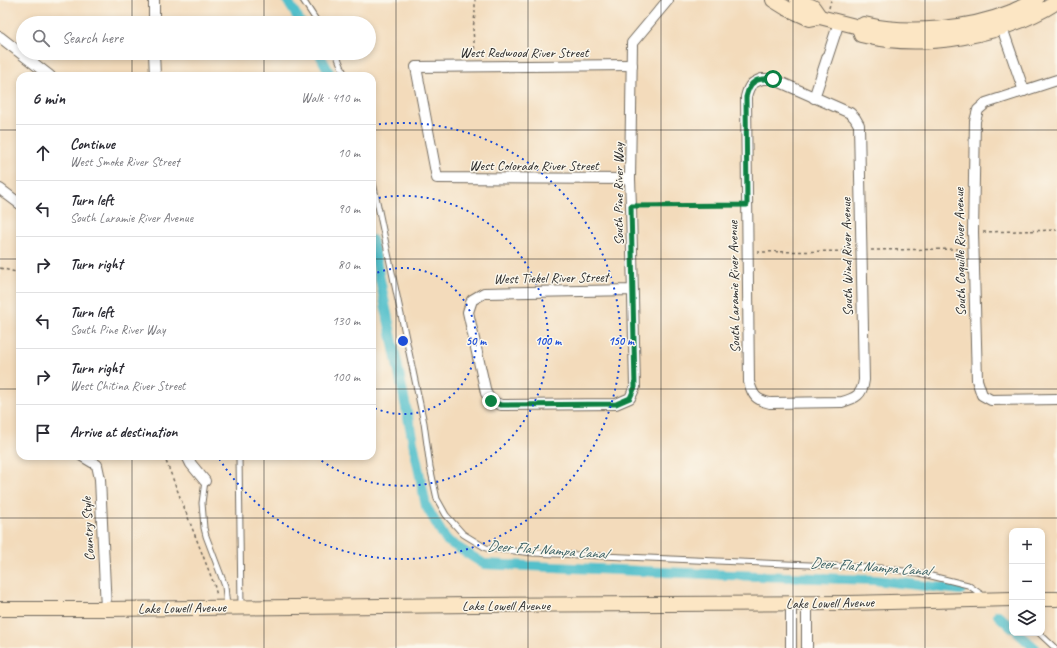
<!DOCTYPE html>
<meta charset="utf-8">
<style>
body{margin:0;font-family:Caveat,sans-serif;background:#f7f7f7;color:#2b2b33}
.controls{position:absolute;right:12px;bottom:12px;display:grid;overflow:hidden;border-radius:8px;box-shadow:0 2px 6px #0003}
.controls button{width:36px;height:36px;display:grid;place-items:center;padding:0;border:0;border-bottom:1px solid #e1e1e2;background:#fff;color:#2b2b33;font:20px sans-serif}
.stop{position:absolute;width:12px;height:12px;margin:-9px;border:3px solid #0b8043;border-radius:50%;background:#fff}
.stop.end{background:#0b8043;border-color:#fff;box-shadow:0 1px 4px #0008}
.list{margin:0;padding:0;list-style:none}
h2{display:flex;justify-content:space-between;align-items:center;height:52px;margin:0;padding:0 16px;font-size:17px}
h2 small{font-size:13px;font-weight:400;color:#7c7c81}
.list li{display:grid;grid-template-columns:26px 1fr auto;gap:12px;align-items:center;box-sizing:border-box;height:56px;padding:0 16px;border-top:1px solid #e1e1e2}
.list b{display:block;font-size:15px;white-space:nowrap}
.list p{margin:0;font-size:13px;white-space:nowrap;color:#7c7c81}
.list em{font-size:13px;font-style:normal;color:#7c7c81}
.icon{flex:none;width:22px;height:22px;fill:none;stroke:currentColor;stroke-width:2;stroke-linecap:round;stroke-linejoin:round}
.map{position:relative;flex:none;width:1057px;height:648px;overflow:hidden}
.search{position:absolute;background:#fff;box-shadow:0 2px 6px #0003;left:16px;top:16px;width:360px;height:44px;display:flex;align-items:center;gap:10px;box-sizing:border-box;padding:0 14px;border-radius:22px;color:#7c7c81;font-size:15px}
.panel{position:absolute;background:#fff;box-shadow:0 2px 6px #0003;left:16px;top:72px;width:360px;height:388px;border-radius:12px}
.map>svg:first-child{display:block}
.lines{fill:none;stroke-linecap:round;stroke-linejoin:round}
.canal{stroke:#53c0cb;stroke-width:10}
.lane-casing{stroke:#71695d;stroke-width:7}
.street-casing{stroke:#71695d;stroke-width:12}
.secondary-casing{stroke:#71695d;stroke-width:16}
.path{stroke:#71695d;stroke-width:1.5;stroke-dasharray:3 3;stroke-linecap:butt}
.lane{stroke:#fff;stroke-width:5}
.street{stroke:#fff;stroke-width:10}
.secondary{stroke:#fce6c4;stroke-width:14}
.route{stroke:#0b8043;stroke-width:5}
.grid{fill:none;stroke:#2b2b2b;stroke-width:1;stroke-opacity:0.55}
.ring{fill:none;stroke:#1d4ed8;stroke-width:2;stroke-dasharray:2 4}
.labels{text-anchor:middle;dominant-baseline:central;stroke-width:3;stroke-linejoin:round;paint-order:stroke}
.street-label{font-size:14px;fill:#2b2b2b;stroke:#fbf7ec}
.water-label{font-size:15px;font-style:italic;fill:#395f63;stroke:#fbf7ec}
.centre{fill:#1d4ed8;stroke:#fbf7ec;stroke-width:2}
.ring-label{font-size:12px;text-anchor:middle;font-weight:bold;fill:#1d4ed8;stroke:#fbf7ec;stroke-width:3;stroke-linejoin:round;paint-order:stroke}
</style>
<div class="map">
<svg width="1057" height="648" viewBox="0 0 1057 648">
<rect width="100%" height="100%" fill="#fbf7ec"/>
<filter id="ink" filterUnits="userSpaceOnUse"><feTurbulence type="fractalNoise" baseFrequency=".025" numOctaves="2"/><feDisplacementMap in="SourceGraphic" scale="8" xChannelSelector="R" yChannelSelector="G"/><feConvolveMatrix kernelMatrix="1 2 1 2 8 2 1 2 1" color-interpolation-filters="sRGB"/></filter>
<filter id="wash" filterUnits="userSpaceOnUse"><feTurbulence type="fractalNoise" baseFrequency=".012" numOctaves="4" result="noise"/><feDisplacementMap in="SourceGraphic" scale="16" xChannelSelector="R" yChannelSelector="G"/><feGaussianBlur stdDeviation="0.9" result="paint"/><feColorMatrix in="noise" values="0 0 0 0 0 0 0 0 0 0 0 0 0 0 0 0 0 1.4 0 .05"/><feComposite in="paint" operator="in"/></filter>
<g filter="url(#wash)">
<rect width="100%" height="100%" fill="#f3dbbb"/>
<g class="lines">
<!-- canal -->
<g class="canal">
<polyline points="287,0 301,23"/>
<polyline points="319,53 331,76"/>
<polyline points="372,240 426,506 446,540 484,564 729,575 875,580 961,590"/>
<polyline points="998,615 1012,628"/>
<polyline points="1018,633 1035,648"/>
</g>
</g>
</g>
<g filter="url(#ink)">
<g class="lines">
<!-- lane casing -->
<g class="lane-casing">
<g id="lane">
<polyline points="303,0 318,23"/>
<polyline points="336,53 345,76"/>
<polyline points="372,178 424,423 430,467 437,499 446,515 463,534 486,548 533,553 880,568 919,573 968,585 985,597"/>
<polyline points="239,456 241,606"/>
<polyline points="205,481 202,503 204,528 206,536 225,586 227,607"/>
<polyline points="1039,633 1055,648"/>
</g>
</g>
<!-- street casing -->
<g class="street-casing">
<g id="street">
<polyline points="154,0 154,23"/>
<polyline points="1000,22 1024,91"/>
<polyline points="0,37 50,76"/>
<polyline points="154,53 155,76"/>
<path d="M762 79H773L850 113 855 118 859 125 864 380C862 395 856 398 842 402L770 403C756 400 753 396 749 382L746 97C749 85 751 83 762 79Z"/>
<polyline points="1057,80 986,103 978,110 975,121 973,232 977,380 982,395 991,400 1057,399"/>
<polyline points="814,98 839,22"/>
<polyline points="630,179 437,178 416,67 632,65"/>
<polyline points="0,189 20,204"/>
<polyline points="633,290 484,293 472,300 468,312 486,393 491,401 501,405 616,404 630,398 635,387 631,206 630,179 632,43 668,0"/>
<polyline points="82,456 97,465 100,479 106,609"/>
<polyline points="187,456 191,464 205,481"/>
<polyline points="791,603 791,648"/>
<polyline points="807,648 807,603"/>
</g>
</g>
<!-- secondary casing -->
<g class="secondary-casing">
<g id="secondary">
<path d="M773 0 786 8 810 19 820 17 859 27 864 24C908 35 969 29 1011 12 1019 8 1028 4 1036 0"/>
<polyline points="797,0 813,7 820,17"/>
<path d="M859 27 861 35C923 51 1004 36 1057 2"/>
<polyline points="1042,599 1057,599"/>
<polyline points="0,609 106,609 472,605 849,603 1012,599"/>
</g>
</g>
<!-- path -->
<g class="path">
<polyline points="829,8 831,0"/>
<polyline points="475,55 473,29 475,14 475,0"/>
<polyline points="641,206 737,205"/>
<polyline points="983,232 1057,230"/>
<polyline points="871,250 963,249"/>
<polyline points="757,252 851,251"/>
<polyline points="0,268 20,273"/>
<polyline points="164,456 214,584 217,596"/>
</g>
<!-- lane -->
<use href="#lane" class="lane"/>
<!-- street -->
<use href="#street" class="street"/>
<!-- secondary -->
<use href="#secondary" class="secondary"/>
</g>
</g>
<g class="lines" filter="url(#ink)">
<!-- route -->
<path class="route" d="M491 401 501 405 616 404 630 398 635 387 631 206 747 205 746 97C750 80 757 78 773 79"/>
</g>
<!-- grid -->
<path class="grid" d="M132 0V23M264 0V23M396 0V648M528 0V648M661 0V648M793 0V648M925 0V648M132 53V76M264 53V76M0 130H20M372 130H1057M0 259H20M372 259H1057M0 389H20M372 389H1057M132 456V648M264 456V648M0 518H1057"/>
<!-- distance rings -->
<g class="ring">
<path d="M372 275A73 73 0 1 1 372 407"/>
<path d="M373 199A145 145 0 1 1 315 456"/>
<path d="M373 125A218 218 0 1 1 218 457"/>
</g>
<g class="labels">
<!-- street labels -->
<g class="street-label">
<text x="524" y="52">West Redwood River Street</text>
<text x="534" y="165">West Colorado River Street</text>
<text transform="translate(618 194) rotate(-90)">South Pine River Way</text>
<text transform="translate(960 252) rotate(-91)">South Coquille River Avenue</text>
<text transform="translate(847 257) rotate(-91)">South Wind River Avenue</text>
<text transform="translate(551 278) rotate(-1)">West Tiekel River Street</text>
<text transform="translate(734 287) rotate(-91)">South Laramie River Avenue</text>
<text transform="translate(88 529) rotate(-93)">Country Style</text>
<text transform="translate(830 603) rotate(-1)">Lake Lowell Avenue</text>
<text x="506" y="605">Lake Lowell Avenue</text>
<text transform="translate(182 608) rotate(-1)">Lake Lowell Avenue</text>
</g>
<!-- water labels -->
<g class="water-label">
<text transform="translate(547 550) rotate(4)">Deer Flat Nampa Canal</text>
<text transform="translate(870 567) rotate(4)">Deer Flat Nampa Canal</text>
</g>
</g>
<circle cx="403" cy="341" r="6" class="centre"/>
<g class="ring-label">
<text x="476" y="345">50 m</text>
<text x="548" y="345">100 m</text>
<text x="621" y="345">150 m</text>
</g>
</svg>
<div class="controls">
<button>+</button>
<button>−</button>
<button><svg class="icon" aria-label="layers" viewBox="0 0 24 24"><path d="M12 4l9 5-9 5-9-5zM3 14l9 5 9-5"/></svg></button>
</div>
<div class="stop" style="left:773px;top:79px"></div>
<div class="stop end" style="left:491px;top:401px"></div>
<div class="search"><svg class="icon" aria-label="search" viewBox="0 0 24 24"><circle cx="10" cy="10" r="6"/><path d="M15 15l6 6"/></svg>Search here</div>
<section class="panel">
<h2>6 min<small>Walk · 410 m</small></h2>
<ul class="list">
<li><svg class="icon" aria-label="ahead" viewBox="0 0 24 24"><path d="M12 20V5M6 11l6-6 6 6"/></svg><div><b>Continue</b><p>West Smoke River Street</p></div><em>10 m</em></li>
<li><svg class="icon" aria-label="left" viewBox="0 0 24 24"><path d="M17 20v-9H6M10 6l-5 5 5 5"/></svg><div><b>Turn left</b><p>South Laramie River Avenue</p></div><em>90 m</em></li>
<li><svg class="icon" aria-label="right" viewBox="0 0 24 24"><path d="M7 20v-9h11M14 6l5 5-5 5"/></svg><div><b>Turn right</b></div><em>80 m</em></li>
<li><svg class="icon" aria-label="left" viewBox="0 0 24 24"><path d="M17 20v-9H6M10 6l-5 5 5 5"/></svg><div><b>Turn left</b><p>South Pine River Way</p></div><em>130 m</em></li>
<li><svg class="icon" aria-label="right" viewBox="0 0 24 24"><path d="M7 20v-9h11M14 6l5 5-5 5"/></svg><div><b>Turn right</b><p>West Chitina River Street</p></div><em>100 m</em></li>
<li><svg class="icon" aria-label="arrive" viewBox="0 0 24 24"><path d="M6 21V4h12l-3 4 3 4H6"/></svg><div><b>Arrive at destination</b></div></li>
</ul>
</section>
</div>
